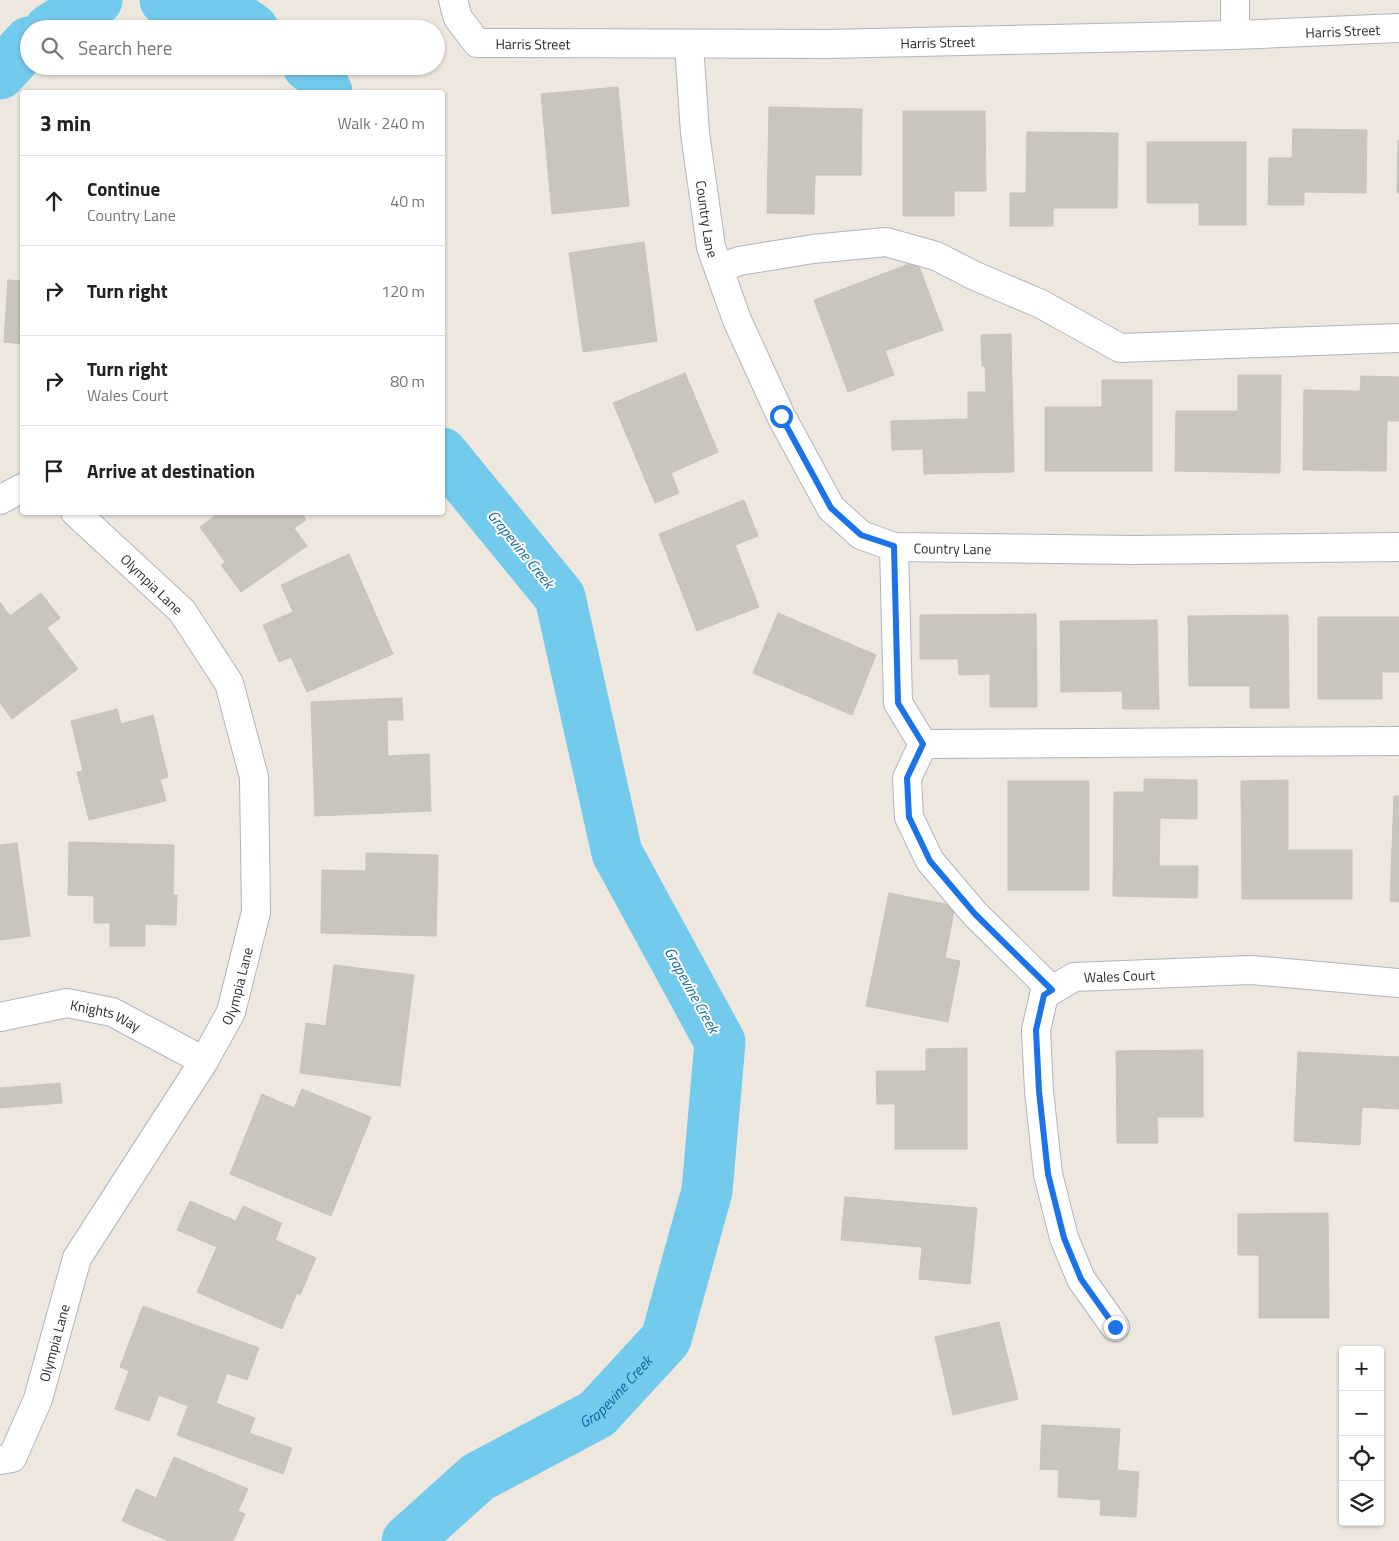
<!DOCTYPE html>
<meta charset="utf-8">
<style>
body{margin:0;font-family:"Titillium Web",sans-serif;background:#f2f2f2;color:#222}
.controls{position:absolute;right:15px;bottom:15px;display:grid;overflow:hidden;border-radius:5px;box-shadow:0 1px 4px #0004}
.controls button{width:45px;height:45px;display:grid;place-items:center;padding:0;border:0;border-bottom:1px solid #e0e0e0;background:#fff;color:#222;font:25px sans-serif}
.stop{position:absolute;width:15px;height:15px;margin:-11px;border:4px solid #1a73e8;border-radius:50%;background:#fff}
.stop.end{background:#1a73e8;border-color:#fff;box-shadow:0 1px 5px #0008}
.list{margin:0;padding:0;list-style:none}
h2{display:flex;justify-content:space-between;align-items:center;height:65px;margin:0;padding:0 20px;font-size:21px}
h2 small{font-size:16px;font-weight:400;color:#767676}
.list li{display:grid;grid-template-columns:32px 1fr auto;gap:15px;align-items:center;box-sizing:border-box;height:90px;padding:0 20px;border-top:1px solid #e0e0e0}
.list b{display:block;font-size:19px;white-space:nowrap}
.list p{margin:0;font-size:16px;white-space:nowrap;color:#767676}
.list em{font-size:16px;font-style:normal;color:#767676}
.icon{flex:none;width:28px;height:28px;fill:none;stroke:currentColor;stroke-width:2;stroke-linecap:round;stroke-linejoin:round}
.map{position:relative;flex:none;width:1399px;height:1541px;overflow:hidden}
.search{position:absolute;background:#fff;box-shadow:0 1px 4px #0004;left:20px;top:20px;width:425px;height:55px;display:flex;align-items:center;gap:12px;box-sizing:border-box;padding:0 18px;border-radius:28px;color:#767676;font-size:19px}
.panel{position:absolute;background:#fff;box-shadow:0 1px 4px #0004;left:20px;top:90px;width:425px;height:425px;border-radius:5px}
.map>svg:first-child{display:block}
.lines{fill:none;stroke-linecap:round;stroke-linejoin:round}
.river{stroke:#72caed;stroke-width:51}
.building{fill:#c9c5bc;stroke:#c8c3b7}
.minor-casing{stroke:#b1b4bf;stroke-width:30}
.minor{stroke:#fff;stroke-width:28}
.route{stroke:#1a73e8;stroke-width:6}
.labels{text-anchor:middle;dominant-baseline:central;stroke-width:4;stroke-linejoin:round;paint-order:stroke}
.street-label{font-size:14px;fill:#2b2b2b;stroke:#fff}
.water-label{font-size:15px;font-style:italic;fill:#0f689c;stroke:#fff}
</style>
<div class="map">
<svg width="1399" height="1541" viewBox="0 0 1399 1541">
<rect width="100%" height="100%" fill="#ede7de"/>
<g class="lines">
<!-- river -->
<g class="river">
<polyline points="165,0 223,8 253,29"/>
<polyline points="50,29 97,0"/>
<polyline points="308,66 317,72 327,92"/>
<polyline points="0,74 29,42"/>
<path id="s1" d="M407 1541 478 1477 597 1414 666 1339 707 1191 720 1042 617 853 560 597 442 453"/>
</g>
</g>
<!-- building -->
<g class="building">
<polygon points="618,87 629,206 552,214 541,94"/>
<polygon points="769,107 862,109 861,175 815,175 814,214 767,213"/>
<polygon points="903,111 985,111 986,191 954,191 954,216 903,216"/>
<polygon points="1293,129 1367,130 1366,193 1304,192 1304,205 1268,205 1269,158 1292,158"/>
<polygon points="1027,132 1118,133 1117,208 1053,208 1053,226 1010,226 1010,193 1026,193"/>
<polygon points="1398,140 1399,140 1399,193 1397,193"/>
<polygon points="1147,142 1246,142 1246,225 1199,225 1199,203 1147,203"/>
<polygon points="644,242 657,341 583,352 569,253"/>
<polygon points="917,261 943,330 885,351 894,375 848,392 814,300"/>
<polygon points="8,280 22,281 22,344 4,342"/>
<polygon points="1011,334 1014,472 924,474 923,449 892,450 891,421 968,419 968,392 986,392 985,366 982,366 981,335"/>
<polygon points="685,373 718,452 671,473 679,493 655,503 613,403"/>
<polygon points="1238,375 1281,375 1280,473 1175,471 1176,411 1238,411"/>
<polygon points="1361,376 1399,377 1399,421 1387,421 1386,471 1303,470 1304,390 1360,391"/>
<polygon points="1102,380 1152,380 1152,471 1045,471 1045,407 1102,407"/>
<polygon points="744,500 758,536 735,545 759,607 697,631 659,534"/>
<polygon points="220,512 301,512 306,520 294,528 307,546 241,592 221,565 225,562 200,527"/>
<polygon points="349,554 393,654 307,692 291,657 279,662 263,625 293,612 281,585"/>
<polygon points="41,593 60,618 47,628 78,669 12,719 0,703 0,602 10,616"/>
<polygon points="778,613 876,655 852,715 753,673"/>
<polygon points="1036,614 1037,707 990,707 990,674 959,675 958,659 920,659 920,615"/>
<polygon points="1288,615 1289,708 1250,708 1250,686 1189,686 1188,616"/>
<polygon points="1318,617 1399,617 1399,672 1382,672 1382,699 1318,699"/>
<polygon points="1157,620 1159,709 1123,709 1122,691 1061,692 1060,621"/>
<polygon points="402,698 403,720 387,720 388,756 429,754 431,811 315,816 311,702"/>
<polygon points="117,709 121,724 153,715 168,777 160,779 166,801 89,820 77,772 83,771 71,721"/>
<polygon points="1144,779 1197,780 1197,819 1160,818 1159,866 1198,866 1197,898 1113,896 1114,792 1144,792"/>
<polygon points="1288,780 1288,850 1352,850 1352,899 1242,899 1241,781"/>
<rect x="1008" y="781" width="81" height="109"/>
<polygon points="1394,796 1399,796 1399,902 1390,901"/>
<polygon points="69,842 174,845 173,895 177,895 176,925 145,924 145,946 110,946 110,923 94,923 94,896 68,895"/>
<polygon points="17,843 30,936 0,940 0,845"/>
<polygon points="366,853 438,855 436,936 321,933 322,870 366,871"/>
<polygon points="889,893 955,906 945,958 960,961 948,1022 866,1006"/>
<polygon points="334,965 414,975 400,1086 300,1073 306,1023 326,1026"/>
<polygon points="967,1048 967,1149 895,1149 895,1104 877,1104 876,1071 926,1071 926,1049"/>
<polygon points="1203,1050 1203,1117 1157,1117 1158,1143 1117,1143 1116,1051"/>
<polygon points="1298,1052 1399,1057 1399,1109 1362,1107 1360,1145 1294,1141"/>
<polygon points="60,1083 62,1103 0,1108 0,1088"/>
<polygon points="302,1089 371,1117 331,1216 230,1174 262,1094 294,1108"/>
<polygon points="845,1197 977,1208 970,1284 919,1279 922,1247 841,1240"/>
<polygon points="190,1201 236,1221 243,1206 282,1223 275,1240 316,1258 300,1295 297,1293 282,1329 197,1292 217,1247 177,1230"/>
<polygon points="1328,1213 1329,1318 1259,1318 1259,1255 1238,1255 1238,1214"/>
<polygon points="143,1306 259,1348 247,1380 227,1373 216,1403 255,1418 249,1433 292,1448 283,1474 177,1435 188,1406 159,1395 149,1421 115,1409 129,1371 120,1367"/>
<polygon points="999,1322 1018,1399 953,1415 935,1337"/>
<polygon points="1042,1425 1120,1429 1117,1470 1139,1472 1136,1517 1100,1515 1101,1500 1058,1497 1059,1470 1040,1469"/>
<polygon points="174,1457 248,1489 238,1511 245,1514 233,1541 169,1541 122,1521 136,1489 156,1498"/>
</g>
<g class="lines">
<!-- minor casing -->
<g class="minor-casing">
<g id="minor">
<path id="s2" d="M453 0 458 18 477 43 828 44 1235 35 1399 28"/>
<polyline points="1235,35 1235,0"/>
<path id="s3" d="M689 44 695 133 711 247 737 320 781 416 831 508 861 535 894 547 1133 550 1399 547"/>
<polyline points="719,269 739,261 813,249 886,242 936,256 975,276 1041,304 1120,348 1399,338"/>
<polyline points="0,500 22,488"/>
<polyline points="894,547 898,703 923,744 1399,741"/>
<polyline points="923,744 907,778 909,817 930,861 975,914 1052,990"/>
<path id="s4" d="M0 1017 67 1003 112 1012 204 1061"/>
<path id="s5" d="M1115 1327 1081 1279 1064 1238 1048 1174 1039 1091 1036 1030 1044 995 1074 977 1251 970 1399 983"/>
<path id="s6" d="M0 1460 12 1458 38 1399 77 1258 204 1061 231 1012 256 912 254 777 229 683 182 611 75 512"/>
</g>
</g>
<!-- minor -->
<use href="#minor" class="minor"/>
</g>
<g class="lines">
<!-- route -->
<polyline class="route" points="781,416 831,508 861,535 894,546 898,703 923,744 907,778 909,817 930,861 975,914 1052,990 1044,995 1036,1030 1039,1091 1048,1174 1064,1238 1081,1279 1115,1327"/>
</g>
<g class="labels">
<!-- street labels -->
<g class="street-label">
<text stroke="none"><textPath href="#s2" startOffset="916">Harris Street</textPath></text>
<text stroke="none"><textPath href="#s2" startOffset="511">Harris Street</textPath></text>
<text stroke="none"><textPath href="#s2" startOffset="106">Harris Street</textPath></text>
<text stroke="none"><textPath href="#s3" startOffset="176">Country Lane</textPath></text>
<text stroke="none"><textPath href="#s3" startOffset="626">Country Lane</textPath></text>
<text transform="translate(152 584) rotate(44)">Olympia Lane</text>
<text stroke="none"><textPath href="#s5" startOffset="430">Wales Court</textPath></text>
<text stroke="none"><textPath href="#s6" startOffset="540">Olympia Lane</textPath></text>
<text stroke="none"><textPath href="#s4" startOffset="109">Knights Way</textPath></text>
<text stroke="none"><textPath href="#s6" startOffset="135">Olympia Lane</textPath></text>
</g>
<!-- water labels -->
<g class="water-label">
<text transform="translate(521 549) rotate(51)">Grapevine Creek</text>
<text transform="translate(692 990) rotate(61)">Grapevine Creek</text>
<text stroke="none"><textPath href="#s1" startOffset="259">Grapevine Creek</textPath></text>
</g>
</g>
</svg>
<div class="controls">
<button>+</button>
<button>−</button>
<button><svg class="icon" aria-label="locate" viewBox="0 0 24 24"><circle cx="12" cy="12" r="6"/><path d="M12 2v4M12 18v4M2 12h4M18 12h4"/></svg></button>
<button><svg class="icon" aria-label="layers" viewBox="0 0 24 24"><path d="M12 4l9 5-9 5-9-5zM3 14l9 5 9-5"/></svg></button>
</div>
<div class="stop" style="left:781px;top:416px"></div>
<div class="stop end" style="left:1115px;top:1327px"></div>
<div class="search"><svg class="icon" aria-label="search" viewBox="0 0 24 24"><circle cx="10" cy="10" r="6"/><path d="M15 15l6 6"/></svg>Search here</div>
<section class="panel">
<h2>3 min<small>Walk · 240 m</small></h2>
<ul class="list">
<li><svg class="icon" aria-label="ahead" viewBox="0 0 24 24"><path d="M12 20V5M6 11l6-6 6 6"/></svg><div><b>Continue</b><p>Country Lane</p></div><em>40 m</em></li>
<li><svg class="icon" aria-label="right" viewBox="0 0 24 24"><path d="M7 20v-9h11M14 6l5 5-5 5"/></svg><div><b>Turn right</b></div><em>120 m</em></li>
<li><svg class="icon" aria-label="right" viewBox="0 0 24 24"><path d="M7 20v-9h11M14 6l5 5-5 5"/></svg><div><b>Turn right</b><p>Wales Court</p></div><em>80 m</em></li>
<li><svg class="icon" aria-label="arrive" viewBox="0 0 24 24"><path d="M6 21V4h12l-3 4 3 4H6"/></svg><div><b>Arrive at destination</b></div></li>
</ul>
</section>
</div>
